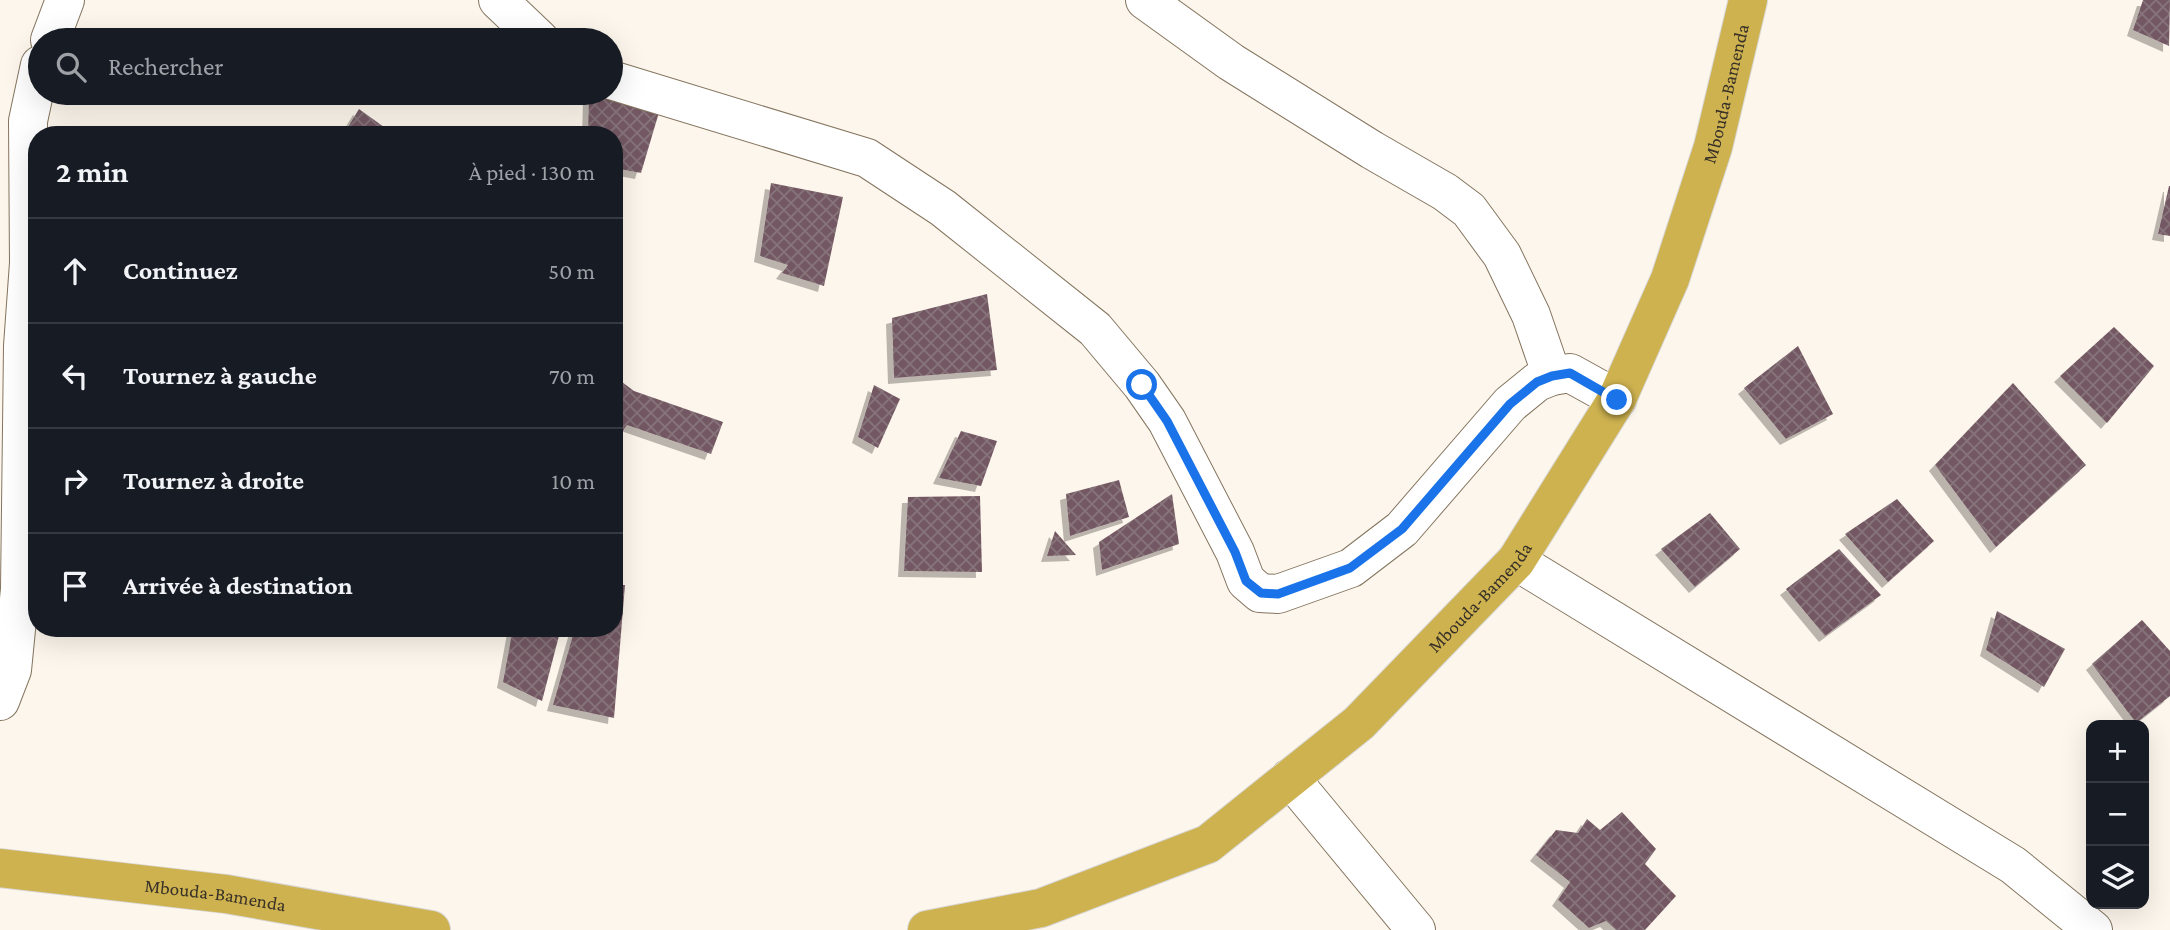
<!DOCTYPE html>
<html lang="fr">
<meta charset="utf-8">
<style>
body{margin:0;font-family:"Crimson Pro",serif;background:#20242c;color:#f1f3f6}
.controls{position:absolute;right:21px;bottom:21px;display:grid;overflow:hidden;border-radius:14px;box-shadow:0 7px 28px #0002}
.controls button{width:63px;height:63px;display:grid;place-items:center;padding:0;border:0;border-bottom:2px solid #363941;background:#171b24;color:#f1f3f6;font:35px sans-serif}
.stop{position:absolute;width:21px;height:21px;margin:-16px;border:5px solid #1a73e8;border-radius:50%;background:#fff}
.stop.end{background:#1a73e8;border-color:#fff;box-shadow:0 2px 7px #0008}
.list{margin:0;padding:0;list-style:none}
h2{display:flex;justify-content:space-between;align-items:center;height:91px;margin:0;padding:0 28px;font-size:30px}
h2 small{font-size:23px;font-weight:400;color:#9ea1a6}
.list li{display:grid;grid-template-columns:46px 1fr auto;gap:21px;align-items:center;box-sizing:border-box;height:105px;padding:0 28px;border-top:2px solid #363941}
.list b{display:block;font-size:26px;white-space:nowrap}
.list em{font-size:23px;font-style:normal;color:#9ea1a6}
.icon{flex:none;width:38px;height:38px;fill:none;stroke:currentColor;stroke-width:2;stroke-linecap:round;stroke-linejoin:round}
.map{position:relative;flex:none;width:2170px;height:930px;overflow:hidden}
.search{position:absolute;background:#171b24;box-shadow:0 7px 28px #0002;left:28px;top:28px;width:595px;height:77px;display:flex;align-items:center;gap:18px;box-sizing:border-box;padding:0 24px;border-radius:38px;color:#9ea1a6;font-size:26px}
.panel{position:absolute;background:#171b24;box-shadow:0 7px 28px #0002;left:28px;top:126px;width:595px;height:511px;border-radius:28px}
.map>svg:first-child{display:block}
.building{fill:url(#building-cross-hatch);filter:url(#shadow)}
.lines{fill:none;stroke-linecap:round;stroke-linejoin:round}
.minor-casing{stroke:#84755f;stroke-width:40}
.trunk-casing{stroke:#d7d6d4;stroke-width:40}
.minor{stroke:#fff;stroke-width:38}
.trunk{stroke:#ceb250;stroke-width:38}
.route{stroke:#1a73e8;stroke-width:9}
.labels{text-anchor:middle;dominant-baseline:central;stroke-width:7;stroke-linejoin:round;paint-order:stroke}
.street-label{font-size:19px;fill:#373027;stroke:#fff}
</style>
<div class="map">
<svg width="2170" height="930" viewBox="0 0 2170 930">
<defs>
<pattern id="building-cross-hatch" width="8" height="8" patternUnits="userSpaceOnUse" patternTransform="scale(1.75)"><rect width="8" height="8" fill="#735963"/><path d="M0 0l8 8M0 8l8-8" fill="none" stroke="#87737a"/></pattern>
<filter id="shadow"><feDropShadow dx="-6" dy="6" stdDeviation="0" flood-color="#0004"/></filter>
</defs>
<rect width="100%" height="100%" fill="#fdf6ec"/>
<!-- building -->
<g class="building">
<polygon points="2143,0 2170,0 2169,46 2133,30"/>
<polygon points="589,93 608,93 660,109 641,173 614,168 614,135 588,135"/>
<polygon points="359,109 395,135 343,135"/>
<polygon points="771,183 843,197 824,286 782,273 788,265 760,256"/>
<polygon points="2169,186 2170,186 2170,236 2158,234"/>
<polygon points="987,294 997,370 894,378 892,318"/>
<polygon points="2114,327 2154,366 2107,423 2060,376"/>
<polygon points="1798,346 1833,414 1786,439 1744,388"/>
<polygon points="614,376 634,391 723,422 711,454 627,425 614,444"/>
<polygon points="2013,383 2086,465 1996,547 1935,465"/>
<polygon points="874,385 900,399 878,448 858,437"/>
<polygon points="961,431 997,441 981,486 939,478"/>
<polygon points="1119,480 1129,517 1070,536 1066,494"/>
<polygon points="1172,494 1179,544 1102,570 1099,542"/>
<polygon points="980,496 982,572 904,571 908,497"/>
<polygon points="1897,499 1934,541 1888,582 1845,534"/>
<polygon points="1710,513 1740,549 1695,587 1661,549"/>
<polygon points="1055,531 1076,555 1047,556"/>
<polygon points="1839,549 1881,595 1825,636 1786,589"/>
<polygon points="614,585 625,585 614,718 553,705 575,628 614,628"/>
<polygon points="1997,611 2065,649 2044,687 1986,650"/>
<polygon points="2142,620 2170,651 2170,696 2136,723 2092,664"/>
<polygon points="513,628 561,628 542,701 503,682"/>
<polygon points="1622,812 1656,849 1645,864 1676,896 1645,930 1616,930 1606,921 1589,928 1558,900 1570,882 1536,855 1556,830 1578,833 1587,819 1600,830"/>
</g>
<g class="lines">
<!-- minor casing -->
<g class="minor-casing">
<g id="minor">
<polyline points="498,0 540,40"/>
<polyline points="1145,0 1231,62 1372,150 1445,192 1469,210 1502,255 1531,315 1552,376"/>
<polyline points="50,40 65,0"/>
<polyline points="611,80 867,158 943,208 1095,329 1142,385 1167,421 1235,552 1246,581 1260,593 1278,594 1351,568 1402,529 1510,404 1537,382 1552,376 1570,373 1617,399"/>
<polyline points="1516,561 2013,865 2093,930"/>
<polyline points="0,701 12,670 20,589 23,346 29,263 28,121 40,65"/>
<polyline points="1290,778 1416,930"/>
</g>
</g>
<!-- trunk casing -->
<g class="trunk-casing">
<g id="trunk">
<path id="s1" d="M0 868 226 894 431 930"/>
<path id="s2" d="M927 930 1041 908 1208 844 1359 723 1516 561 1617 399 1670 279 1713 147 1748 0"/>
</g>
</g>
<!-- minor -->
<use href="#minor" class="minor"/>
<!-- trunk -->
<use href="#trunk" class="trunk"/>
</g>
<g class="lines">
<!-- route -->
<polyline class="route" points="1142,385 1167,421 1235,552 1246,581 1261,593 1278,594 1350,568 1402,529 1510,404 1537,382 1552,376 1570,373 1617,400"/>
</g>
<g class="labels">
<!-- street labels -->
<g class="street-label">
<text stroke="none"><textPath href="#s2" startOffset="1230">Mbouda-Bamenda</textPath></text>
<text stroke="none"><textPath href="#s2" startOffset="663">Mbouda-Bamenda</textPath></text>
<text stroke="none"><textPath href="#s1" startOffset="217">Mbouda-Bamenda</textPath></text>
</g>
</g>
</svg>
<div class="controls">
<button>+</button>
<button>−</button>
<button><svg class="icon" aria-label="layers" viewBox="0 0 24 24"><path d="M12 4l9 5-9 5-9-5zM3 14l9 5 9-5"/></svg></button>
</div>
<div class="stop" style="left:1142px;top:385px"></div>
<div class="stop end" style="left:1617px;top:400px"></div>
<div class="search"><svg class="icon" aria-label="search" viewBox="0 0 24 24"><circle cx="10" cy="10" r="6"/><path d="M15 15l6 6"/></svg>Rechercher</div>
<section class="panel">
<h2>2 min<small>À pied · 130 m</small></h2>
<ul class="list">
<li><svg class="icon" aria-label="ahead" viewBox="0 0 24 24"><path d="M12 20V5M6 11l6-6 6 6"/></svg><div><b>Continuez</b></div><em>50 m</em></li>
<li><svg class="icon" aria-label="left" viewBox="0 0 24 24"><path d="M17 20v-9H6M10 6l-5 5 5 5"/></svg><div><b>Tournez à gauche</b></div><em>70 m</em></li>
<li><svg class="icon" aria-label="right" viewBox="0 0 24 24"><path d="M7 20v-9h11M14 6l5 5-5 5"/></svg><div><b>Tournez à droite</b></div><em>10 m</em></li>
<li><svg class="icon" aria-label="arrive" viewBox="0 0 24 24"><path d="M6 21V4h12l-3 4 3 4H6"/></svg><div><b>Arrivée à destination</b></div></li>
</ul>
</section>
</div>
